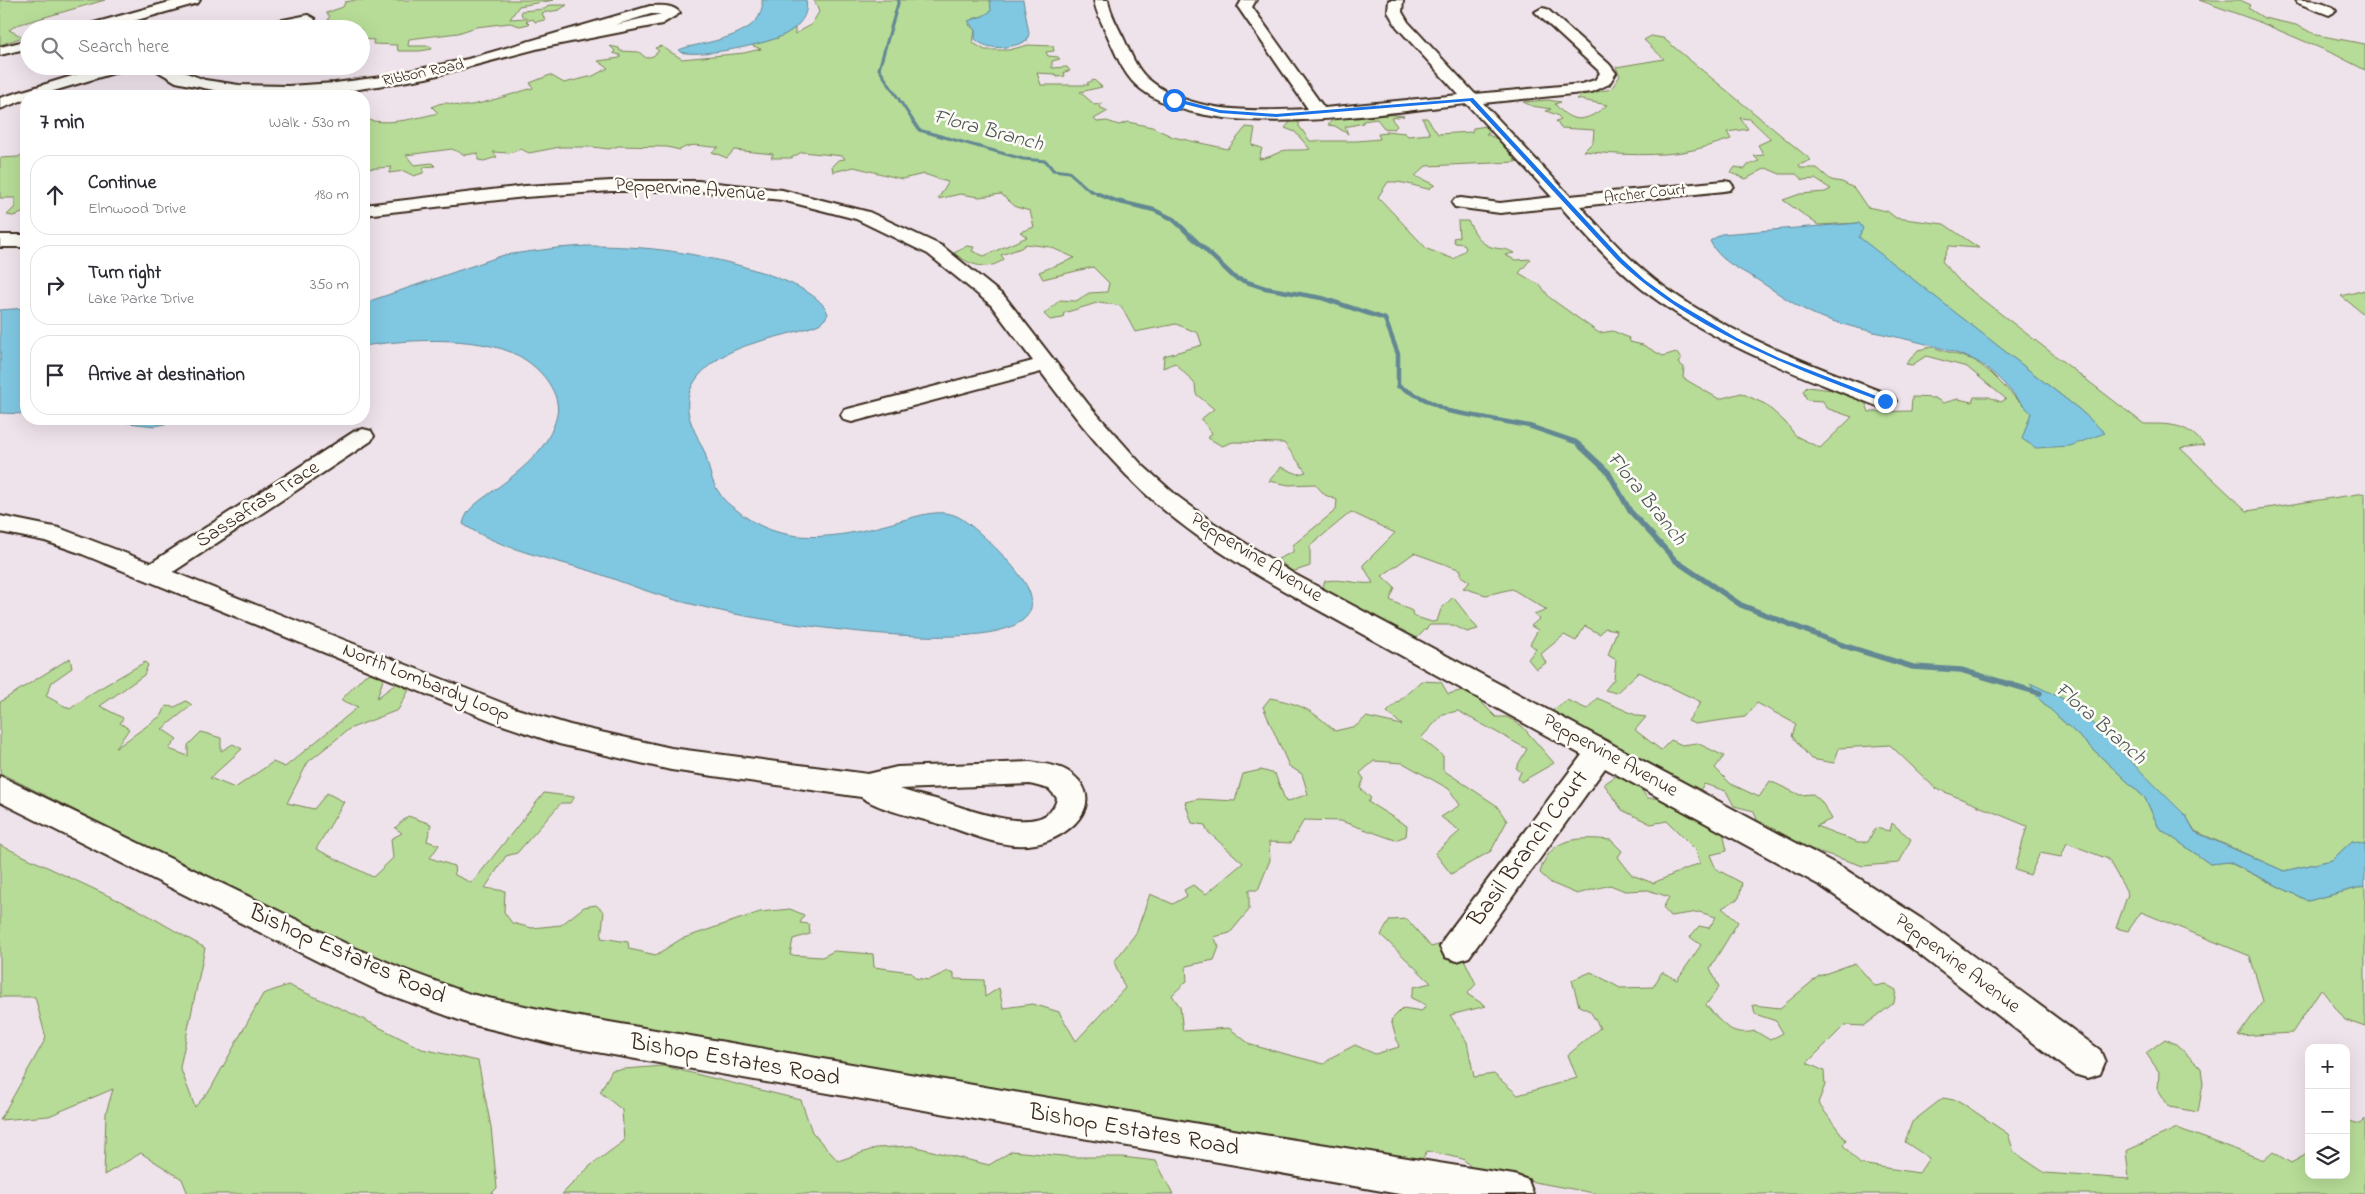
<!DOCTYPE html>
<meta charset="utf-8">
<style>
body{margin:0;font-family:"Indie Flower",sans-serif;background:#f7f7f7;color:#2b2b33}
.controls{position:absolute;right:15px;bottom:15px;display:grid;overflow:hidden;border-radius:10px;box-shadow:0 5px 20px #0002}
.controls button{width:45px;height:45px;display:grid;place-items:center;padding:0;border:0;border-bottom:1px solid #e1e1e2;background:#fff;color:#2b2b33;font:25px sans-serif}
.stop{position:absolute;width:15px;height:15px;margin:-11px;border:4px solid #1a73e8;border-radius:50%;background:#fff}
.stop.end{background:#1a73e8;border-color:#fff;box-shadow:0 1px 5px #0008}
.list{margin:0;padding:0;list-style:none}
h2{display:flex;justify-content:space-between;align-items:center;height:65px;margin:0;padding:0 20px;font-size:21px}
h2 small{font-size:16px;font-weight:400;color:#7c7c81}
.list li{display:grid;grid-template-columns:32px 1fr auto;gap:15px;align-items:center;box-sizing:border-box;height:80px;margin:0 10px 10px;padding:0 10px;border:1px solid #e1e1e2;border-radius:20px}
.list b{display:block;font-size:19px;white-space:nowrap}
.list p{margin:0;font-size:16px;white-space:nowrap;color:#7c7c81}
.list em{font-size:16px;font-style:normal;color:#7c7c81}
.icon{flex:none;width:28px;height:28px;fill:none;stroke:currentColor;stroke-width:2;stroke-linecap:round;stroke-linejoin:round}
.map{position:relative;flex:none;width:2365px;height:1194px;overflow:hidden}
.search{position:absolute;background:#fff;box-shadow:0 5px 20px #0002;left:20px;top:20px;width:350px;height:55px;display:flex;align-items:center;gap:12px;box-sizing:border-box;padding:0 18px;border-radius:28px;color:#7c7c81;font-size:19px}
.panel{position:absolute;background:#fff;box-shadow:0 5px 20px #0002;left:20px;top:90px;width:350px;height:335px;border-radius:20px}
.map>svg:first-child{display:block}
.green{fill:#b7dc97;stroke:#79835a}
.water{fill:#80c7e1;stroke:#648893}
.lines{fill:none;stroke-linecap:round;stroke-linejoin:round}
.stream-far2{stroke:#648893;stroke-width:3}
.stream-far1{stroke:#648893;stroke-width:4.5}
.stream{stroke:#648893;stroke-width:5.5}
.minor-casing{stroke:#3b2a1e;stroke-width:4}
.minor{fill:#fdfcf7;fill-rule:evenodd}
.route{fill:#1a73e8}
.labels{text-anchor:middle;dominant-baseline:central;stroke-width:5;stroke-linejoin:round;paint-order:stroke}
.far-street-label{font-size:16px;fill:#3b2a1e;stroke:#fdfcf7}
.street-label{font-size:20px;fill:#3b2a1e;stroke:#fdfcf7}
.water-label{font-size:21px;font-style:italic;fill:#505958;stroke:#fdfcf7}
.near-street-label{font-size:24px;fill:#3b2a1e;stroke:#fdfcf7}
</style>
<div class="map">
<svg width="2365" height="1194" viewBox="0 0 2365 1194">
<rect width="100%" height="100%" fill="#efe3eb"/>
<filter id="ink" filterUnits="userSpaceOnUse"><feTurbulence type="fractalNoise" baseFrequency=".02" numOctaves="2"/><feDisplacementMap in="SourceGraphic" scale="10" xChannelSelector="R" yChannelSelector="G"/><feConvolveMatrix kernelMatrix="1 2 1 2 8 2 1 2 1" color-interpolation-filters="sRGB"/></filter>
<g filter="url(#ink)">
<!-- green -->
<g class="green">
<polygon points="0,0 105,0 17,25 9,30 21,36 20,38 0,45"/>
<polygon points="356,0 554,0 519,6 510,19 527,18 522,16 521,11 545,9 549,5 567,5 559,10 542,13 545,20 535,22 533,19 526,21 529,24 520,26 510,23 476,27 458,33 409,39 408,46 430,46 432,49 420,51 398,51 397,45 373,44 374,40 361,39 361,29 315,29 311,27 318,24 330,26 332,21 327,20 330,16 326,13 343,7 345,2"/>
<path d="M814 0H990L992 11 983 16 972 19 969 25 975 30 973 43 985 50H1009L1028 45 1053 46 1054 51 1046 52 1048 56 1058 57 1060 59 1052 61V68L1067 67 1070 71 1064 72 1065 76 1057 77 1055 74 1037 73 1041 85H1089L1087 83 1094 80 1102 87 1080 92 1095 105 1102 103 1099 107 1108 111 1094 119 1097 122 1107 121 1119 125 1128 122 1152 127 1173 137 1228 149 1246 127 1255 128 1252 145 1262 148 1259 159C1268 158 1273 155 1282 151 1287 149 1302 151 1310 149L1295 132 1285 128 1291 121 1299 122V126L1310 141H1357L1380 139 1378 134 1387 133 1386 131 1405 133 1408 136 1430 134 1422 118H1427L1438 134 1472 132 1473 128 1487 126 1492 132 1486 134 1502 141 1516 162 1426 166 1415 176 1435 185 1428 189C1414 186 1402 181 1388 182L1378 197 1427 249 1454 259 1466 249 1464 244 1455 243 1453 238 1459 237 1458 221H1468C1474 231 1479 243 1491 247 1501 250 1504 247 1514 253L1505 255 1515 260 1531 259 1519 273 1541 286 1550 298 1599 333 1613 331 1629 338 1630 342 1643 345 1663 356 1676 352 1681 359 1678 363 1684 367 1683 378 1719 399 1741 393 1765 404 1785 422 1796 436 1820 448 1852 417 1826 408 1823 401 1807 400 1803 391 1807 387 1842 391 1866 404 1869 412 1911 411 1912 397 1935 398 1943 403 1958 399 1972 402 1974 397H1989L2001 402 2006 399 1967 367 1926 356 1912 365 1906 364 1918 350 1932 347 1974 360 1991 373 2031 413 2023 439 2104 433 2080 410 1858 237 1862 228 1859 223 1818 225 1783 200 1800 194 1825 192 1831 189 1815 179 1803 180 1796 174H1780L1766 168 1746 179 1731 173 1735 167 1745 169 1748 165 1759 161 1754 156 1764 155 1758 145 1771 139 1750 119 1740 118 1748 129 1727 132 1731 139C1718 143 1706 147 1693 150 1664 157 1613 155 1584 151L1593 142 1594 130 1561 128 1556 121 1561 119 1557 115 1546 111 1551 109 1532 106 1523 102 1548 100 1561 102 1555 104C1572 125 1587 122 1607 105L1577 99 1582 95 1611 89 1620 76 1616 67 1664 59 1644 40 1651 36 1663 38 1811 160 1799 165 1801 168H1817L1831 180 1842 182 1854 188 1867 207 1887 211 1896 218 1944 224 1979 248 1949 246 1942 261 1962 284 2144 424C2170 424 2187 423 2204 445L2180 448 2247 511 2365 493V844L2352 841 2332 860 2284 871 2195 831 2186 816 2038 698 2145 798 2159 828 2210 864 2228 862 2308 901 2365 886V1027L2345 1020 2321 989 2292 1033 2238 1036 2263 1001 2250 956 2141 912 2128 931 2116 928 2128 894 2108 859 2067 843 2061 857 2040 853 2030 875 2015 870 2027 826 1935 788 1890 745 1839 748 1834 763 1811 759 1792 736 1796 724 1757 703 1745 717 1695 724 1688 721 1701 702 1639 672 1616 693 1605 690 1614 679 1616 660 1608 655 1617 630 1605 628 1600 634 1585 626 1576 641 1564 635 1541 654 1546 663 1536 669 1528 659 1536 649 1530 644 1538 630 1531 626 1539 619 1534 615 1547 610 1512 589 1486 595 1463 588 1470 582 1461 576V570L1414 553 1382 576 1395 588 1390 600 1412 611 1413 616 1432 622 1437 621 1441 609 1453 597 1478 629 1467 632 1453 625H1430L1417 638 1321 591 1325 581C1344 578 1357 585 1373 583L1363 565 1395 533 1351 512 1310 546V566L1292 572 1278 559 1293 552V545L1336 510 1337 500 1325 495 1315 484 1289 485 1269 481 1281 467 1298 474 1306 472 1284 443 1233 442 1222 446 1208 438 1212 433 1201 419 1214 409 1196 394 1195 384 1175 363 1163 368 1164 356 1202 345 1198 333 1176 324 1135 332 1121 306 1100 302 1064 313 1063 318 1050 320 1044 314 1060 300 1076 301 1089 293 1107 292 1109 283 1093 267 1043 279 1039 272 1075 258 1050 247 1026 244 1021 248 1001 255 1004 259C988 272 969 265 954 253L967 246 974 247 972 251 984 256 1027 237 1020 232 1034 227 1030 211 1016 207 1001 194 979 197 960 194 938 199 948 182 924 174 902 179 854 167 833 172 832 166 838 160 845 159 843 156 802 152 791 158H771L773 154 734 150 727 158 712 152 719 147C704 148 693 141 680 150L667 147 618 146 609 149 593 147H560L529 153 521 149 509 153 493 152 497 157 484 161 478 160V153L465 155 452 149 406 155 414 165 432 163 435 166 424 167 423 173 414 176 404 171 389 173 392 167 364 169V118C382 127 418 118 438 113L432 107C448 98 452 107 465 106 488 103 511 94 533 88L530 83 550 75 564 83 593 76 608 68 598 61 620 58V55L613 53 615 51 610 46 619 48 620 51 639 52 646 58 653 56 659 51 655 48 661 46 682 59 744 53 761 49 751 45 778 38 795 28V34L811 25 819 12Z"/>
<polygon points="2199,0 2240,0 2251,5 2248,8 2264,18 2296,25 2317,35 2365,44 2365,70 2334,54 2257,21"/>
<path d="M1372 113 1376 116 1384 114 1404 116 1391 118 1397 126 1394 129 1384 128 1377 119 1363 121V123L1345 127 1348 134 1335 126 1328 125 1332 120 1330 117C1340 116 1347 118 1357 117L1360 114Z"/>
<polygon points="26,152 26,212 13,216 7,215 15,207 15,198 0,198 0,158 18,157"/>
<polygon points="2365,290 2365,315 2341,296"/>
<path d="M70 658 72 668 52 682 46 696 70 709 92 693 145 662 148 665 144 675 100 706 123 718 120 723 129 729 116 748 162 715 166 706 175 707 186 701 192 705 162 729 177 739 169 749 188 756V745L201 732 221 738V751L233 744 242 749 210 778 235 788 273 762 285 767 358 707 341 700 364 676 370 673 384 677 377 698 397 683 409 690 398 710 349 729 308 762 287 803 314 809 327 793 344 802 316 849 373 877 393 858 391 839 402 833 395 828 408 816 431 824 427 841 439 845 430 858 454 866 455 875 472 883 544 793 575 797 570 803H561L517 853 506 856 485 888 505 891 504 912 512 923 532 928 561 925 584 907 596 905 604 912 601 938 628 942 629 949 656 955 681 939 760 912 790 909 804 915 800 923 809 924 810 934 793 939 790 955 822 957 834 951 873 954 874 967 911 972 915 978 929 980 948 971 954 973V979L984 980 985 997 999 988 1003 1008 1033 1004 1059 1012 1076 1041 1125 988 1114 962 1136 933 1150 894 1173 904 1187 896 1184 890 1193 885 1206 894 1243 863 1207 831 1205 825 1192 823 1185 802 1199 799 1235 801 1243 774 1261 770 1275 774 1286 802 1308 794 1302 774 1289 766 1263 707 1270 698C1301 704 1312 710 1335 731L1356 726 1366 717 1402 725 1387 712 1421 681 1441 682 1448 694 1464 690 1477 698 1496 717H1507L1522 726 1554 763 1521 782 1518 778 1521 772 1516 768 1527 749 1458 711 1443 714 1421 738 1443 756V770L1496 805 1507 821 1491 851 1451 874 1435 853 1460 831 1441 817 1460 805 1449 789 1403 763 1374 761 1360 773 1364 779 1360 788 1371 798 1368 802 1407 826 1406 836 1395 840 1341 821 1304 820 1291 843 1269 842 1270 860 1258 890H1249V910L1230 933 1214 937 1219 947 1214 960 1186 966 1187 981 1172 995 1180 1007 1183 1031 1229 1028 1251 1045 1324 1064 1332 1057 1355 1045 1375 1054 1399 1047 1391 1020 1403 1008 1422 1011 1426 1005 1411 998 1414 987 1431 983 1381 935 1390 920 1407 919 1431 947 1446 943 1458 947 1476 984 1467 994 1486 1006 1450 1015 1467 1042 1474 1077 1494 1074 1518 1095 1577 1078 1568 1055 1600 1028 1590 1011 1579 1006 1572 980 1591 972 1620 988 1653 987 1662 972 1677 980 1701 945 1690 937 1699 926 1709 928 1716 917 1699 912 1670 916 1663 908 1669 897 1648 890 1625 891 1610 885 1577 894 1551 883 1540 873C1549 836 1579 837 1611 840L1622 851 1618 857 1632 875 1653 883 1700 863 1696 850 1667 821 1651 824 1622 810 1604 784 1616 776 1637 783 1647 798 1672 799 1723 832 1727 851 1710 855 1716 869 1742 883 1739 898 1722 908 1738 922 1710 968 1719 987 1706 1005C1721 1022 1730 1037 1755 1031L1770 1040 1783 1033 1776 1021 1755 1014 1753 1005 1780 1008 1819 976 1855 963 1875 986 1885 984 1896 990 1894 1003 1864 1026 1845 1025 1807 1063 1824 1071 1825 1085 1818 1103 1846 1140 1843 1145 1860 1164 1919 1173 1929 1158 1905 1142 1912 1122 1943 1098 1959 1101 2008 1134 2014 1152 2045 1173 2129 1179 2126 1151 2177 1128 2264 1160 2273 1152 2291 1163 2309 1153V1175H2346V1120L2360 1124 2365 1119V1194H1599L1475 1171 1463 1159 1427 1151 1421 1161 506 1005 452 989 370 957 0 773V702Z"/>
<polygon points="1597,698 1638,716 1646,717 1635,730 1661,750 1671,740 1682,745 1697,743 1724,756 1715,768 1731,784 1759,797 1770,781 1800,795 1813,794 1821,801 1832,819 1816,826 1858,842 1868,842 1875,828 1890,831 1892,823 1911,839 1899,863 1863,866 1802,846 1760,828 1754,811 1734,806 1726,791 1704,784 1699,792 1556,718 1553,710 1567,700 1587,709"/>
<polygon points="0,845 139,910 205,948 180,1067 195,1107 210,1090 263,994 288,985 353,1014 422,1049 478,1061 491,1127 497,1188 491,1194 188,1194 182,1179 141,1153 104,1175 106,1113 113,1089 49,1116 0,1120 46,1038 35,997 0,997"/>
<polygon points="2165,1039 2176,1044 2201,1068 2203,1084 2198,1112 2169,1107 2158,1089 2159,1072 2146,1053"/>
<polygon points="663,1066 801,1100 812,1132 838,1161 876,1148 912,1146 989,1165 1012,1151 1073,1157 1122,1157 1156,1161 1173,1194 562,1194 590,1166 624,1141 622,1110 600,1092 612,1070"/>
</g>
<!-- water -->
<g class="water">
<path d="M762 0H806C809 14 800 25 789 32 773 44 699 58 680 52L679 50 684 48C707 42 767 35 762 0Z"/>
<path d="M990 0H1023L1029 33 1027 41C1010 48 989 52 975 39V30L968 21 983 16 991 11Z"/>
<path d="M1859 223 1863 228 1859 237 2080 410 2105 433 2070 446 2036 448 2022 439 2031 413C2014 396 1995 369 1972 359 1923 338 1868 335 1818 316 1798 308 1775 291 1756 279 1739 269 1718 260 1710 241L1721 234Z"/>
<path d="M586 246C614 246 642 247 670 251 703 255 818 279 828 314L825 319 819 324C787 337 741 341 714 362 692 378 681 398 692 425 696 435 701 444 705 453 709 467 711 482 720 494 724 501 731 506 738 511 785 551 848 536 903 520 922 515 944 507 962 519 981 532 1021 570 1029 591 1061 670 786 623 751 617 727 613 703 607 679 601 649 593 620 581 591 571 550 559 498 548 463 524 466 508 480 501 493 491 520 471 549 450 557 415 561 394 543 372 527 361 491 334 407 339 364 346V303L504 255 557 248Z"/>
<polygon points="26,308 26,414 0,413 0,310"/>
<polygon points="92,419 189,419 155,426"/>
<polygon points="2030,683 2072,703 2186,816 2195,832 2284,871 2332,860 2352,841 2365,844 2365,886 2308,901 2229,862 2210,864 2159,828 2145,798 2038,698"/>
</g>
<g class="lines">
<!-- stream-far2 -->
<polyline class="stream-far2" points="899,0 879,69 919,130 1023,159 1046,161 1053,170 1069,172 1089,190 1101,195"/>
<!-- stream-far1 -->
<polyline class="stream-far1" points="1098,194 1116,201 1154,210 1173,219 1235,278 1265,288 1322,298 1385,319 1398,354 1398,386 1448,411 1529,426 1576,442 1581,447"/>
<!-- stream -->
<polyline class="stream" points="1579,445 1608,472 1630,511 1676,561 1741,605 1845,646 1913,667 1961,670 2040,693"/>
<!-- minor casing -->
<g class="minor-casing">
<g id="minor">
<polygon points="177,0 200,0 198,3 105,29 81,29 83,26"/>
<path d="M1094 0H1108C1110 13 1118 27 1124 39 1130 52 1136 68 1147 78 1189 115 1256 111 1308 109L1238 7 1242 0H1256L1252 7 1324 108 1459 95 1397 27 1388 12 1389 0H1403L1402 12 1408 22 1475 94 1582 84 1595 80 1600 73 1598 70 1535 12 1542 8 1547 9 1609 64 1616 73 1609 84 1592 92 1483 103 1570 196 1724 181 1730 182 1733 186 1730 190 1724 191 1580 206C1604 232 1627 258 1655 280 1725 334 1811 365 1893 396L1896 401 1893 406 1885 408 1877 406C1796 374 1711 343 1642 289 1612 265 1587 236 1561 207L1500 213 1455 207 1452 203 1455 199 1461 198 1500 203 1552 197 1467 104C1381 112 1205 146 1136 85 1123 73 1116 54 1109 39 1104 27 1096 13 1094 0Z"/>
<path d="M2296 0C2309 0 2327 0 2336 11L2329 15 2298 3Z"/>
<path d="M650 6C661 6 672 4 680 13L662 24 540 48 426 78 335 93 288 96 227 93 176 82 149 66H168L205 80 239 85 288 86 335 83 381 77 468 59ZM651 14H661L615 25Z"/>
<polygon points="308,15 315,19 313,22 281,29 251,29 258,25"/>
<polygon points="29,40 29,48 0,55 0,47"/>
<polygon points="105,66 129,66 127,69 37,96 26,96 26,99 0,109 0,98"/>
<path d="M611 181H698L782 190 869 212 942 246 1005 297 1088 404 1142 465 1177 496 1215 524 1294 574 1843 868 1931 925 2100 1050 2105 1062 2100 1074 2087 1078 2074 1074 1907 945 1821 886 1605 768 1469 957 1457 961 1445 957 1440 947 1445 937 1582 755C1506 713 1429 671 1353 629 1286 592 1217 556 1158 505 1113 466 1077 420 1041 372L852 422 844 420 841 415 844 410 1033 361 991 305 928 254 856 219 782 200 698 191H611L525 197 364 215V205L525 186Z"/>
<rect x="0" y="235" width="26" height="12"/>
<path d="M363 429 371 431 374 436 371 441 173 572 517 709 570 725 671 748 868 774 897 767 1030 762C1043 764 1062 765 1073 775 1108 804 1067 839 1035 844 1003 850 970 833 940 824 913 816 885 812 861 797L671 770 559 744 497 723 77 552 45 541 0 532V516L59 528 151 563 355 431ZM1030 784 1049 789 1057 798C1049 841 971 810 945 802 931 797 915 795 900 789Z"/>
<polygon points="0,776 355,948 403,969 470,994 557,1013 1245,1132 1514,1175 1528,1180 1533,1194 1399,1194 557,1045 470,1024 379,991 331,968 0,802"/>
</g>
</g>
<!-- minor -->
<use href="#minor" class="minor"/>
</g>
</g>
<!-- route -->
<path class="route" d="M1174 98 1220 110 1276 114 1473 98 1622 259 1645 280 1674 301 1737 338 1779 358 1889 401 1883 402C1788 366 1694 331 1618 261L1470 101 1276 117 1220 113 1172 101Z"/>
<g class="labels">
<!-- far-street labels -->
<g class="far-street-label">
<text transform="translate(423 73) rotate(-12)">Ribbon Road</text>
<text transform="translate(1645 194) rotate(-6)">Archer Court</text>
</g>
<!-- street labels -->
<g class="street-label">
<text transform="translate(690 190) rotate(4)">Peppervine Avenue</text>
<text transform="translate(258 505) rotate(-33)">Sassafras Trace</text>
<text transform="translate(1256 558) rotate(32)">Peppervine Avenue</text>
<text transform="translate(426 683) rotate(22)">North Lombardy Loop</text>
<text transform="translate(1610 756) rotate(29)">Peppervine Avenue</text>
<text transform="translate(1957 964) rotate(37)">Peppervine Avenue</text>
</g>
<!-- water labels -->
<g class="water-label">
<text transform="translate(988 131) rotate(15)">Flora Branch</text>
<text transform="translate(1646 499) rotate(51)">Flora Branch</text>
<text transform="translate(2100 724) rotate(41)">Flora Branch</text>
</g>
<!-- near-street labels -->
<g class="near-street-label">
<text transform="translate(1529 849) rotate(-54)">Basil Branch Court</text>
<text transform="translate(347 955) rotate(24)">Bishop Estates Road</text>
<text transform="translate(735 1061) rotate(10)">Bishop Estates Road</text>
<text transform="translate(1134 1131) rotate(10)">Bishop Estates Road</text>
</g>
</g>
</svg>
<div class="controls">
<button>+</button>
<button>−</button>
<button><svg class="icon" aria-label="layers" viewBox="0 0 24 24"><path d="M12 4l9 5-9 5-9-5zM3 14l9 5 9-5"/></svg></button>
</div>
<div class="stop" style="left:1174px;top:100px"></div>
<div class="stop end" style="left:1885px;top:401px"></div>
<div class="search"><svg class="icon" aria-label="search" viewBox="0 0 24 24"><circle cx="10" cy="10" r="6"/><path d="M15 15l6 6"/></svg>Search here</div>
<section class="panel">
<h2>7 min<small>Walk · 530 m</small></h2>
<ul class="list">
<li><svg class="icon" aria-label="ahead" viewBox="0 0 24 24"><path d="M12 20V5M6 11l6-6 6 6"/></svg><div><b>Continue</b><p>Elmwood Drive</p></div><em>180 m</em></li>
<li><svg class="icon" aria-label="right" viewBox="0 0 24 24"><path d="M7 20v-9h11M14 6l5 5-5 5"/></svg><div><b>Turn right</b><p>Lake Parke Drive</p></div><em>350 m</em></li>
<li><svg class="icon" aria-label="arrive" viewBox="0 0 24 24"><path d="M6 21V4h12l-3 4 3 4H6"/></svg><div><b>Arrive at destination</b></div></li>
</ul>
</section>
</div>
